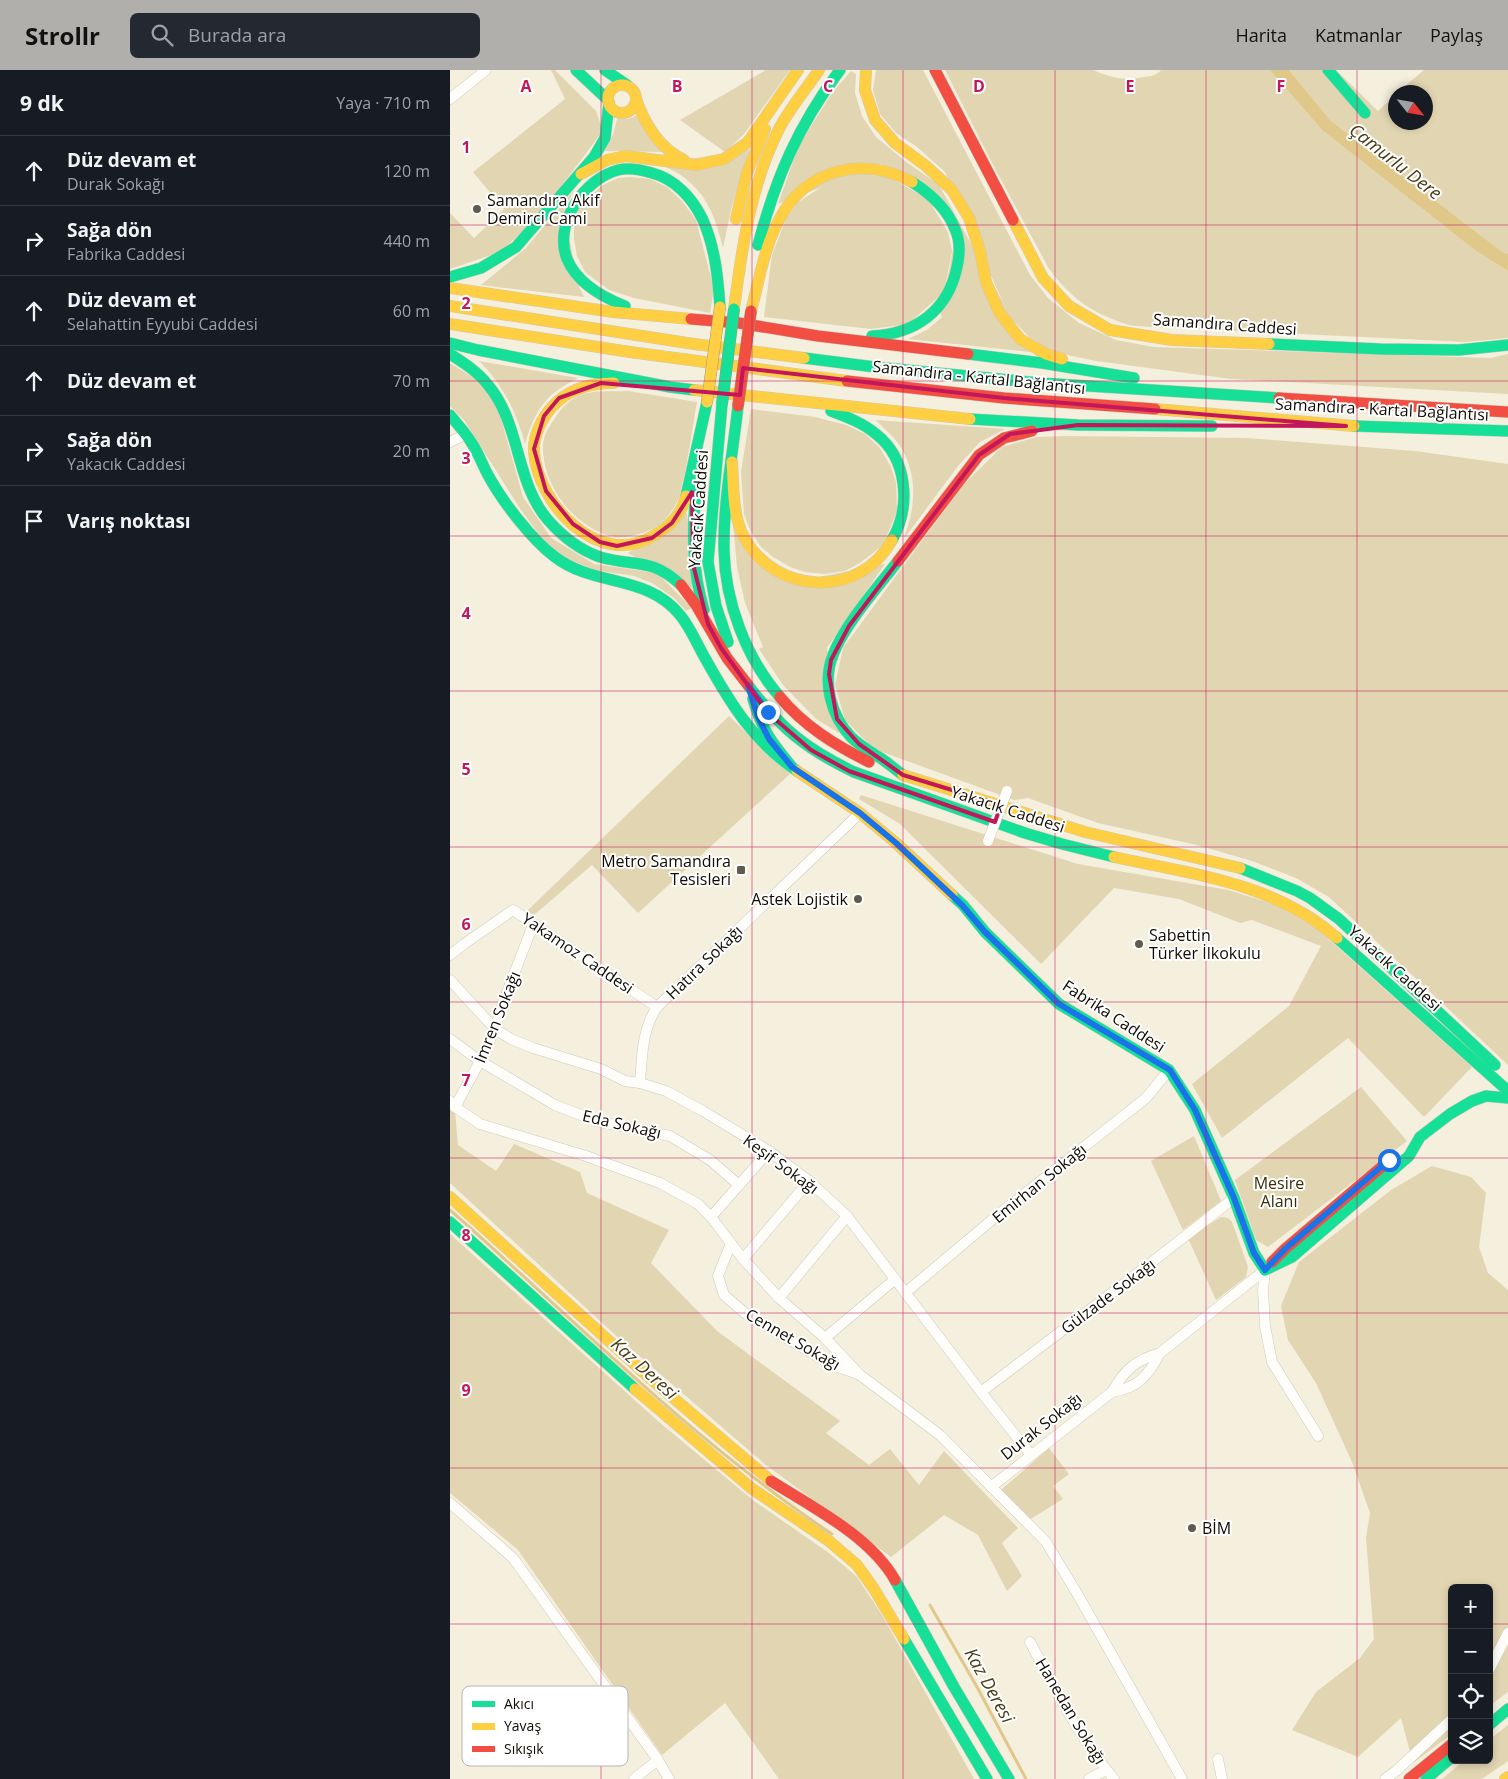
<!DOCTYPE html>
<html lang="tr">
<meta charset="utf-8">
<style>
body{margin:0;font-family:"Open Sans",sans-serif;background:#242831;color:#f1f3f6}
.controls{position:absolute;right:15px;bottom:15px;display:grid;overflow:hidden;border-radius:8px;box-shadow:0 2px 8px #0003}
.controls button{width:45px;height:45px;display:grid;place-items:center;padding:0;border:0;border-bottom:1px solid #363941;background:#171b24;color:#f1f3f6;font:25px sans-serif}
.compass{position:absolute;left:938px;top:15px;width:45px;height:45px;border-radius:50%;background:#171b24;box-shadow:0 2px 8px #0003;rotate:121deg}
.stop{position:absolute;width:15px;height:15px;margin:-11px;border:4px solid #1a73e8;border-radius:50%;background:#fff}
.stop.end{background:#1a73e8;border-color:#fff;box-shadow:0 1px 5px #0008}
.list{margin:0;padding:0;list-style:none}
h2{display:flex;justify-content:space-between;align-items:center;height:65px;margin:0;padding:0 20px;font-size:21px}
h2 small{font-size:16px;font-weight:400;color:#9ea1a6}
.list li{display:grid;grid-template-columns:32px 1fr auto;gap:15px;align-items:center;box-sizing:border-box;height:70px;padding:0 20px;border-top:1px solid #363941}
.list b{display:block;font-size:19px;white-space:nowrap}
.list p{margin:0;font-size:16px;white-space:nowrap;color:#9ea1a6}
.list em{font-size:16px;font-style:normal;color:#9ea1a6}
.icon{flex:none;width:28px;height:28px;fill:none;stroke:currentColor;stroke-width:2;stroke-linecap:round;stroke-linejoin:round}
.map{position:relative;flex:none;width:1058px;height:1709px;overflow:hidden}
header{display:flex;align-items:center;gap:30px;box-sizing:border-box;height:70px;padding:0 25px;background:#b0afab;color:#111}
header strong{font-size:24px}
nav{display:flex;gap:28px;margin-inline-start:auto;font-size:18px}
.search{width:350px;height:45px;background:#242831;display:flex;align-items:center;gap:12px;box-sizing:border-box;padding:0 18px;border-radius:8px;color:#9ea1a6;font-size:19px}
main{display:flex}
aside{flex:1;background:#171b24}
.map>svg:first-child{display:block}
.green{fill:#e2d5b2}
.water{fill:#e0c88a}
.lines{fill:none;stroke-linecap:round;stroke-linejoin:round}
.stream{stroke:#e0c88a;stroke-width:3}
.street-casing{stroke:#cec9bb;stroke-width:11}
.fast-casing{stroke:#cec9bb;stroke-width:12}
.slow-casing{stroke:#cec9bb;stroke-width:12}
.jam-casing{stroke:#cec9bb;stroke-width:12}
.street{stroke:#fefdfa;stroke-width:10}
.fast{stroke:#16e098;stroke-width:11}
.slow{stroke:#ffcf43;stroke-width:11}
.jam{stroke:#f24e42;stroke-width:11}
.street-bridge-casing{stroke:#cec9bb;stroke-width:11;stroke-linecap:butt}
.fast-bridge-casing{stroke:#9f977f;stroke-width:12;stroke-linecap:butt}
.slow-bridge-casing{stroke:#9f977f;stroke-width:12;stroke-linecap:butt}
.jam-bridge-casing{stroke:#9f977f;stroke-width:12;stroke-linecap:butt}
.street-bridge{stroke:#fefdfa;stroke-width:10}
.fast-bridge{stroke:#16e098;stroke-width:11}
.slow-bridge{stroke:#ffcf43;stroke-width:11}
.jam-bridge{stroke:#f24e42;stroke-width:11}
.route{stroke:#1a73e8;stroke-width:6}
.marked{fill:none;stroke:#c2185b;stroke-width:4;stroke-linejoin:round}
.grid{fill:none;stroke:#c2185b;stroke-width:1;stroke-opacity:0.55}
.poi-dot{fill:#605b4f;stroke:#fff;stroke-width:2}
.labels{text-anchor:middle;dominant-baseline:central;stroke-width:4;stroke-linejoin:round;paint-order:stroke}
.poi-label{font-size:16px;fill:#100b02;stroke:#fff;text-anchor:start}
.street-label{font-size:16px;fill:#100b02;stroke:#fff}
.park-label{font-size:16px;fill:#392d07;stroke:#fff}
.water-label{font-size:18px;font-style:italic;fill:#483b17;stroke:#fff}
.key{fill:#fff;stroke:#b7b6b3;stroke-width:1}
.key-label{font-size:14px;fill:#100b02}
.grid-label{font-size:16px;text-anchor:middle;font-weight:bold;fill:#c2185b;stroke:#fff;stroke-width:4;stroke-linejoin:round;paint-order:stroke}
</style>
<header>
<strong>Strollr</strong>
<div class="search"><svg class="icon" aria-label="search" viewBox="0 0 24 24"><circle cx="10" cy="10" r="6"/><path d="M15 15l6 6"/></svg>Burada ara</div>
<nav><a>Harita</a><a>Katmanlar</a><a>Paylaş</a></nav>
</header>
<main>
<aside>
<h2>9 dk<small>Yaya · 710 m</small></h2>
<ul class="list">
<li><svg class="icon" aria-label="ahead" viewBox="0 0 24 24"><path d="M12 20V5M6 11l6-6 6 6"/></svg><div><b>Düz devam et</b><p>Durak Sokağı</p></div><em>120 m</em></li>
<li><svg class="icon" aria-label="right" viewBox="0 0 24 24"><path d="M7 20v-9h11M14 6l5 5-5 5"/></svg><div><b>Sağa dön</b><p>Fabrika Caddesi</p></div><em>440 m</em></li>
<li><svg class="icon" aria-label="ahead" viewBox="0 0 24 24"><path d="M12 20V5M6 11l6-6 6 6"/></svg><div><b>Düz devam et</b><p>Selahattin Eyyubi Caddesi</p></div><em>60 m</em></li>
<li><svg class="icon" aria-label="ahead" viewBox="0 0 24 24"><path d="M12 20V5M6 11l6-6 6 6"/></svg><div><b>Düz devam et</b></div><em>70 m</em></li>
<li><svg class="icon" aria-label="right" viewBox="0 0 24 24"><path d="M7 20v-9h11M14 6l5 5-5 5"/></svg><div><b>Sağa dön</b><p>Yakacık Caddesi</p></div><em>20 m</em></li>
<li><svg class="icon" aria-label="arrive" viewBox="0 0 24 24"><path d="M6 21V4h12l-3 4 3 4H6"/></svg><div><b>Varış noktası</b></div></li>
</ul>
</aside>
<div class="map">
<svg width="1058" height="1709" viewBox="0 0 1058 1709">
<rect width="100%" height="100%" fill="#f5efde"/>
<!-- green -->
<g class="green">
<polygon points="101,0 105,0 146,41 151,55 149,66 88,147 50,182 0,199 0,143 24,168 54,139 23,102 115,29"/>
<polygon points="316,0 340,0 294,64 275,82 230,50"/>
<polygon points="426,0 473,0 580,205 598,228 629,253 666,270 704,277 1041,288 1058,284 1058,324 781,309 646,291 603,282 579,267 559,246 495,102 467,77 446,63 430,44 423,20"/>
<path d="M495 0H643C661 8 675 11 694 7 701 6 706 6 711 0H820L872 60 1026 181 1058 201V268L1015 272 684 256C647 247 619 228 598 197L542 93Z"/>
<polygon points="839,0 886,0 928,41 945,25 946,52 976,52 976,22 948,22 974,0 1058,0 1058,184 1051,181 881,51"/>
<polygon points="401,1 406,4 405,23 412,46 426,67 455,91 489,115 580,282 458,269 477,260 492,247 491,244 508,152 431,94 328,134 349,75 382,23"/>
<polygon points="190,44 212,82 154,81 163,65 167,49 178,49"/>
<path d="M300 79 281 140 273 178C267 153 259 127 237 110 230 103 219 99 210 94Z"/>
<polygon points="412,103 439,107 478,129 498,162 502,181 494,222 458,254 421,259 314,247 322,185 336,149 347,133 385,108"/>
<polygon points="181,107 200,109 217,117 232,131 246,150 264,219 260,243 184,228 159,220 135,202 127,186 124,168 124,153 128,139 151,116 168,108"/>
<polygon points="125,119 114,139 128,214 134,227 31,215 76,178"/>
<path d="M29 291 128 308C95 325 86 338 75 374 66 341 53 315 29 291Z"/>
<polygon points="0,293 33,314 50,345 73,427 101,468 144,494 207,503 242,538 236,541 224,528 202,513 184,506 143,500 114,487 94,471 71,440 14,350 0,336"/>
<path d="M178 321 247 332C242 359 239 387 232 414 231 420 230 427 227 432 216 453 203 462 180 466 175 467 170 468 165 467 126 460 92 416 93 376 93 365 99 357 105 348 111 338 121 328 133 324 147 320 164 322 178 321Z"/>
<polygon points="301,339 365,347 396,355 415,364 430,378 441,397 446,412 447,441 433,475 410,493 395,501 375,504 355,502 340,497 323,487 311,477 300,460 294,444 291,402"/>
<path d="M426 350 555 359 530 372 508 396 453 470C466 438 469 403 448 373 442 365 433 358 426 350Z"/>
<polygon points="617,366 797,368 965,381 1058,394 1058,995 879,827 846,808 802,791 747,775 648,753 578,728 564,730 424,679 395,650 385,615 393,578 513,415 552,377 586,367"/>
<polygon points="237,443 244,519 178,483"/>
<polygon points="283,454 343,512 435,494 377,578 389,663 366,649 333,615 309,579 313,577 295,533 287,497"/>
<polygon points="279,646 340,704 188,843 142,795 84,845 77,841"/>
<polygon points="411,725 628,794 778,820 827,835 866,858 1022,997 974,1047 898,968 772,1068 742,1014 839,936 871,876 802,850 790,853 729,829 664,818 591,894 450,754 409,729"/>
<polygon points="911,1017 957,1071 818,1177 806,1170 785,1110"/>
<polygon points="0,1036 5,1041 8,1075 46,1101 64,1074 130,1102 137,1123 219,1160 201,1193 267,1261 390,1351 376,1363 419,1395 440,1379 469,1415 494,1381 568,1458 552,1473 572,1506 557,1521 528,1465 494,1445 441,1487 316,1395 173,1272 0,1113"/>
<polygon points="744,1066 771,1131 733,1160 701,1091"/>
<polygon points="982,1096 1021,1107 1036,1123 1029,1177 1038,1203 1058,1220 1058,1622 1039,1636 1039,1518 1002,1518 1002,1664 963,1693 951,1648 908,1687 842,1660 866,1622 910,1588 924,1569 916,1468 920,1443 902,1392 866,1313 838,1270 831,1236 849,1192 941,1120"/>
<polygon points="771,1147 778,1148 782,1152 798,1197 796,1207 766,1230 738,1168"/>
<polygon points="0,1164 209,1352 304,1431 379,1483 407,1507 432,1545 524,1709 329,1709 275,1633 212,1685 68,1480 0,1423"/>
<polygon points="599,1378 619,1404 603,1416 613,1429 579,1450 551,1420"/>
<polygon points="1058,1655 1058,1691 1032,1709 992,1709 1015,1690 1039,1690 1039,1670"/>
</g>
<!-- water -->
<polygon class="water" points="820,0 839,0 881,51 1051,181 1058,184 1058,201 1026,181 872,60"/>
<g class="lines">
<!-- stream -->
<g class="stream">
<path d="M0 1140C125 1250 242 1371 382 1464"/>
<polyline points="480,1535 527,1617 576,1709"/>
</g>
<!-- street casing -->
<g class="street-casing">
<g id="street">
<polyline points="0,29 36,0"/>
<polyline points="0,372 16,364"/>
<polyline points="0,885 14,874 63,840 207,937"/>
<polyline points="0,910 45,959 61,969 83,978 151,999 175,1011 190,1013 216,1021 253,1041 319,1081 359,1111 397,1146 531,1322 581,1385"/>
<polyline points="0,969 30,991 105,1035 146,1051 220,1066 260,1090 289,1115"/>
<path d="M190 1013C192 986 192 960 207 937L410 743"/>
<polyline points="0,1031 5,1037 30,1054 136,1086 210,1113 248,1134 261,1147 293,1189 329,1228 375,1268 410,1305 490,1365 596,1472 628,1525 732,1709"/>
<polyline points="5,1037 30,991 45,959 54,930 83,855"/>
<polyline points="261,1147 319,1081"/>
<polyline points="281,1173 268,1206 274,1225 296,1244 382,1295 408,1304"/>
<polyline points="293,1189 359,1111"/>
<polyline points="815,1200 813,1220 815,1256 822,1292 868,1366"/>
<polyline points="455,1223 549,1144 696,1028 719,1000"/>
<polyline points="329,1228 397,1146"/>
<polyline points="375,1268 444,1210"/>
<polyline points="531,1322 679,1210 784,1128"/>
<path d="M662 1322C688 1318 698 1306 710 1283"/>
<path d="M541 1417 662 1322C674 1300 686 1290 710 1283L815 1200"/>
<polyline points="0,1433 63,1488 208,1690 184,1709"/>
<path d="M580 1572C605 1618 630 1669 664 1709"/>
<polyline points="1039,1600 1058,1563"/>
<polyline points="768,1689 772,1709"/>
<polyline points="208,1690 219,1709"/>
<polyline points="639,1709 656,1700"/>
<polyline points="935,1709 946,1701 1002,1649"/>
</g>
</g>
<!-- fast casing -->
<g class="fast-casing">
<g id="fast">
<polyline points="126,0 158,30"/>
<polyline points="155,0 177,15"/>
<polyline points="878,0 915,43"/>
<path d="M308 175C326 107 348 56 390 0"/>
<polyline points="0,207 31,198 66,177 144,87 155,68 159,33"/>
<path d="M175 236C152 227 127 213 117 189 103 154 134 109 168 100 180 97 192 100 202 103 225 109 242 128 252 148 265 176 268 207 270 237"/>
<path d="M422 266C465 264 498 241 507 197 510 184 511 172 505 159 497 138 481 124 462 112"/>
<polyline points="0,273 28,280 220,317 244,320"/>
<polyline points="819,274 930,279 1009,280 1058,275"/>
<path d="M0 284C14 293 28 302 38 315 71 354 65 412 98 450 112 466 130 480 150 487 185 497 201 487 231 515"/>
<polyline points="518,284 592,293 684,308"/>
<polyline points="354,288 425,297 590,313 829,328"/>
<polyline points="272,334 258,492 266,536 278,572"/>
<path d="M288 336C283 382 273 434 274 480 275 532 296 588 330 627"/>
<path d="M381 341C397 347 413 353 426 364 458 389 461 437 442 470"/>
<path d="M0 345C7 354 15 362 21 372 28 382 32 394 38 405 52 431 82 470 105 487 144 517 197 504 230 545 240 557 247 574 255 588 280 633 303 671 347 701"/>
<polyline points="520,349 628,355 762,356"/>
<polyline points="904,356 1058,361"/>
<path d="M246 420C242 462 242 500 254 540"/>
<polyline points="236,426 257,332"/>
<path d="M448 491C428 517 394 555 383 585 372 612 381 646 401 667 410 676 421 682 432 689 439 694 446 700 453 705"/>
<path d="M298 615C330 658 356 679 404 702L575 763 612 774 664 787"/>
<path d="M303 629C312 660 322 673 342 697"/>
<polyline points="790,798 847,821 860,828 889,849 1045,995"/>
<polyline points="502,825 513,835 535,862 609,934 719,1000 745,1040 784,1128 804,1183 815,1200"/>
<polyline points="887,868 1058,1021"/>
<polyline points="0,1152 185,1319"/>
<polyline points="815,1200 842,1187 959,1086 970,1067 1000,1044 1022,1031 1036,1026 1058,1028"/>
<polyline points="445,1510 504,1617 559,1709"/>
<polyline points="454,1569 537,1709"/>
<polyline points="1039,1655 1058,1639"/>
<polyline points="976,1709 1002,1687"/>
</g>
</g>
<!-- slow casing -->
<g class="slow-casing">
<g id="slow">
<polyline points="416,0 415,20 425,50 445,73 476,96 502,120 519,148 530,181 536,212 549,242 570,269 596,284 612,289"/>
<circle cx="172" cy="29" r="14"/>
<path d="M186 29C195 55 209 78 234 90"/>
<polyline points="131,104 157,90 176,86 246,95 274,89 298,72 348,0"/>
<polyline points="286,149 297,103 315,59"/>
<polyline points="563,150 593,208 619,236 660,260 722,270 819,274"/>
<polyline points="0,218 163,242 241,249"/>
<polyline points="0,236 244,274 354,288"/>
<path d="M284 239C292 177 301 113 330 57 341 37 356 19 369 0"/>
<path d="M301 241C309 211 314 178 329 150 355 99 413 85 462 112"/>
<polyline points="0,254 180,282 397,311"/>
<path d="M164 313C140 313 118 319 102 337 92 348 83 366 84 382 88 435 149 499 203 466 219 457 232 444 236 426"/>
<polyline points="244,320 520,349"/>
<polyline points="705,339 904,356"/>
<path d="M282 392C284 417 282 445 294 467 325 525 410 529 442 470"/>
<polyline points="347,701 410,743 446,773 502,825"/>
<polyline points="453,705 635,762 790,798"/>
<path d="M664 787C741 804 826 813 887 868"/>
<polyline points="0,1127 201,1309 321,1411"/>
<polyline points="185,1319 301,1418 379,1471 407,1495 424,1519 454,1569"/>
<polyline points="1055,1709 1058,1707"/>
</g>
</g>
<!-- jam casing -->
<g class="jam-casing">
<g id="jam">
<polyline points="485,0 563,150"/>
<polyline points="241,249 289,253 368,266 518,284"/>
<polyline points="397,311 554,328 705,339"/>
<polyline points="829,328 1058,342"/>
<polyline points="448,491 529,385 554,368 582,361"/>
<polyline points="231,515 246,535 277,588 298,615"/>
<path d="M330 627C354 656 385 675 419 692"/>
<polyline points="822,1192 835,1179 942,1088"/>
<path d="M321 1411C362 1437 420 1466 445 1510"/>
<polyline points="959,1709 1002,1674"/>
</g>
</g>
<!-- street -->
<use href="#street" class="street"/>
<!-- fast -->
<use href="#fast" class="fast"/>
<!-- slow -->
<use href="#slow" class="slow"/>
<!-- jam -->
<use href="#jam" class="jam"/>
<!-- street-bridge casing -->
<g class="street-bridge-casing">
<polyline id="street-bridge" points="538,771 557,721"/>
</g>
<!-- fast-bridge casing -->
<g class="fast-bridge-casing">
<polyline id="fast-bridge" points="272,334 284,239"/>
</g>
<!-- slow-bridge casing -->
<g class="slow-bridge-casing">
<polyline id="slow-bridge" points="257,332 270,237"/>
</g>
<!-- jam-bridge casing -->
<g class="jam-bridge-casing">
<polyline id="jam-bridge" points="288,336 301,241"/>
</g>
<!-- street-bridge -->
<use href="#street-bridge" class="street-bridge"/>
<!-- fast-bridge -->
<use href="#fast-bridge" class="fast-bridge"/>
<!-- slow-bridge -->
<use href="#slow-bridge" class="slow-bridge"/>
<!-- jam-bridge -->
<use href="#jam-bridge" class="jam-bridge"/>
</g>
<g class="lines">
<!-- route -->
<polyline class="route" points="318,642 298,615 308,647 319,669 342,697 410,743 446,773 512,835 535,862 609,934 720,1000 745,1040 784,1128 804,1183 815,1200 835,1179 939,1090"/>
</g>
<!-- marked area -->
<path class="marked" d="M293 298 554 328 896 356 628 355 560 364 529 385 399 556 381 590 379 604 387 649 409 674 453 705 551 735 545 752 399 701 361 680 318 643 271 578 258 554 243 494 242 422 222 453 202 468 167 476 150 472 123 454 96 421 84 379 94 346 109 328 151 313 290 325Z"/>
<!-- grid -->
<path class="grid" d="M151 0V1709M302 0V1709M453 0V1709M605 0V1709M756 0V1709M907 0V1709M0 155H1058M0 311H1058M0 466H1058M0 621H1058M0 777H1058M0 932H1058M0 1088H1058M0 1243H1058M0 1398H1058M0 1554H1002M1039 1554H1058"/>
<!-- markers -->
<g class="poi-dot">
<circle cx="27" cy="139" r="5"/>
<rect x="286" y="795" width="10" height="10" rx="2.5"/>
<circle cx="408" cy="829" r="5"/>
<circle cx="689" cy="874" r="5"/>
<circle cx="742" cy="1458" r="5"/>
</g>
<g class="labels">
<!-- poi labels -->
<g class="poi-label">
<text x="37" y="130">Samandıra Akif<tspan x="37" dy="18">Demirci Cami</tspan></text>
<text x="281" y="791" text-anchor="end">Metro Samandıra<tspan x="281" dy="18">Tesisleri</tspan></text>
<text x="398" y="829" text-anchor="end">Astek Lojistik</text>
<text x="699" y="865">Sabettin<tspan x="699" dy="18">Türker İlkokulu</tspan></text>
<text x="752" y="1458">BİM</text>
</g>
<!-- street labels -->
<g class="street-label">
<text transform="translate(775 254) rotate(4)">Samandıra Caddesi</text>
<text transform="translate(529 307) rotate(6)">Samandıra - Kartal Bağlantısı</text>
<text transform="translate(932 339) rotate(3)">Samandıra - Kartal Bağlantısı</text>
<text transform="translate(248 439) rotate(-86)">Yakacık Caddesi</text>
<text transform="translate(558 739) rotate(18)">Yakacık Caddesi</text>
<text transform="translate(128 883) rotate(34)">Yakamoz Caddesi</text>
<text transform="translate(254 892) rotate(-44)">Hatıra Sokağı</text>
<text transform="translate(945 898) rotate(42)">Yakacık Caddesi</text>
<text transform="translate(664 946) rotate(33)">Fabrika Caddesi</text>
<text transform="translate(47 947) rotate(-68)">İmren Sokağı</text>
<text transform="translate(172 1054) rotate(13)">Eda Sokağı</text>
<text transform="translate(331 1094) rotate(36)">Keşif Sokağı</text>
<text transform="translate(589 1113) rotate(-39)">Emirhan Sokağı</text>
<text transform="translate(658 1226) rotate(-37)">Gülzade Sokağı</text>
<text transform="translate(343 1269) rotate(30)">Cennet Sokağı</text>
<text transform="translate(591 1356) rotate(-38)">Durak Sokağı</text>
<text transform="translate(621 1641) rotate(59)">Hanedan Sokağı</text>
</g>
<!-- park labels -->
<g class="park-label">
<text x="829" y="1113">Mesire<tspan x="829" dy="18">Alanı</tspan></text>
</g>
<!-- water labels -->
<g class="water-label">
<text transform="translate(946 91) rotate(38)">Çamurlu Dere</text>
<text transform="translate(195 1298) rotate(42)">Kaz Deresi</text>
<text transform="translate(540 1615) rotate(61)">Kaz Deresi</text>
</g>
</g>
<!-- legend -->
<rect x="12" y="1616" width="166" height="80" rx="8" class="key"/>
<rect x="22" y="1631" width="23" height="6" fill="#16e098"/>
<rect x="22" y="1653" width="23" height="7" fill="#ffcf43"/>
<rect x="22" y="1676" width="23" height="6" fill="#f24e42"/>
<g class="key-label">
<text x="54" y="1639">Akıcı</text>
<text x="54" y="1661">Yavaş</text>
<text x="54" y="1684">Sıkışık</text>
</g>
<g class="grid-label">
<text x="76" y="22">A</text>
<text x="227" y="22">B</text>
<text x="378" y="22">C</text>
<text x="529" y="22">D</text>
<text x="680" y="22">E</text>
<text x="831" y="22">F</text>
<text x="16" y="83">1</text>
<text x="16" y="239">2</text>
<text x="16" y="394">3</text>
<text x="16" y="549">4</text>
<text x="16" y="705">5</text>
<text x="16" y="860">6</text>
<text x="16" y="1016">7</text>
<text x="16" y="1171">8</text>
<text x="16" y="1326">9</text>
</g>
</svg>
<div class="controls">
<button>+</button>
<button>−</button>
<button><svg class="icon" aria-label="locate" viewBox="0 0 24 24"><circle cx="12" cy="12" r="6"/><path d="M12 2v4M12 18v4M2 12h4M18 12h4"/></svg></button>
<button><svg class="icon" aria-label="layers" viewBox="0 0 24 24"><path d="M12 4l9 5-9 5-9-5zM3 14l9 5 9-5"/></svg></button>
</div>
<svg class="compass" viewBox="-18 -18 36 36"><path d="M0-13l5 13h-10z" fill="#e53935"/><path d="M0 13l5-13h-10z" fill="#9ea1a6"/></svg>
<div class="stop" style="left:939px;top:1090px"></div>
<div class="stop end" style="left:318px;top:642px"></div>
</div>
</main>
